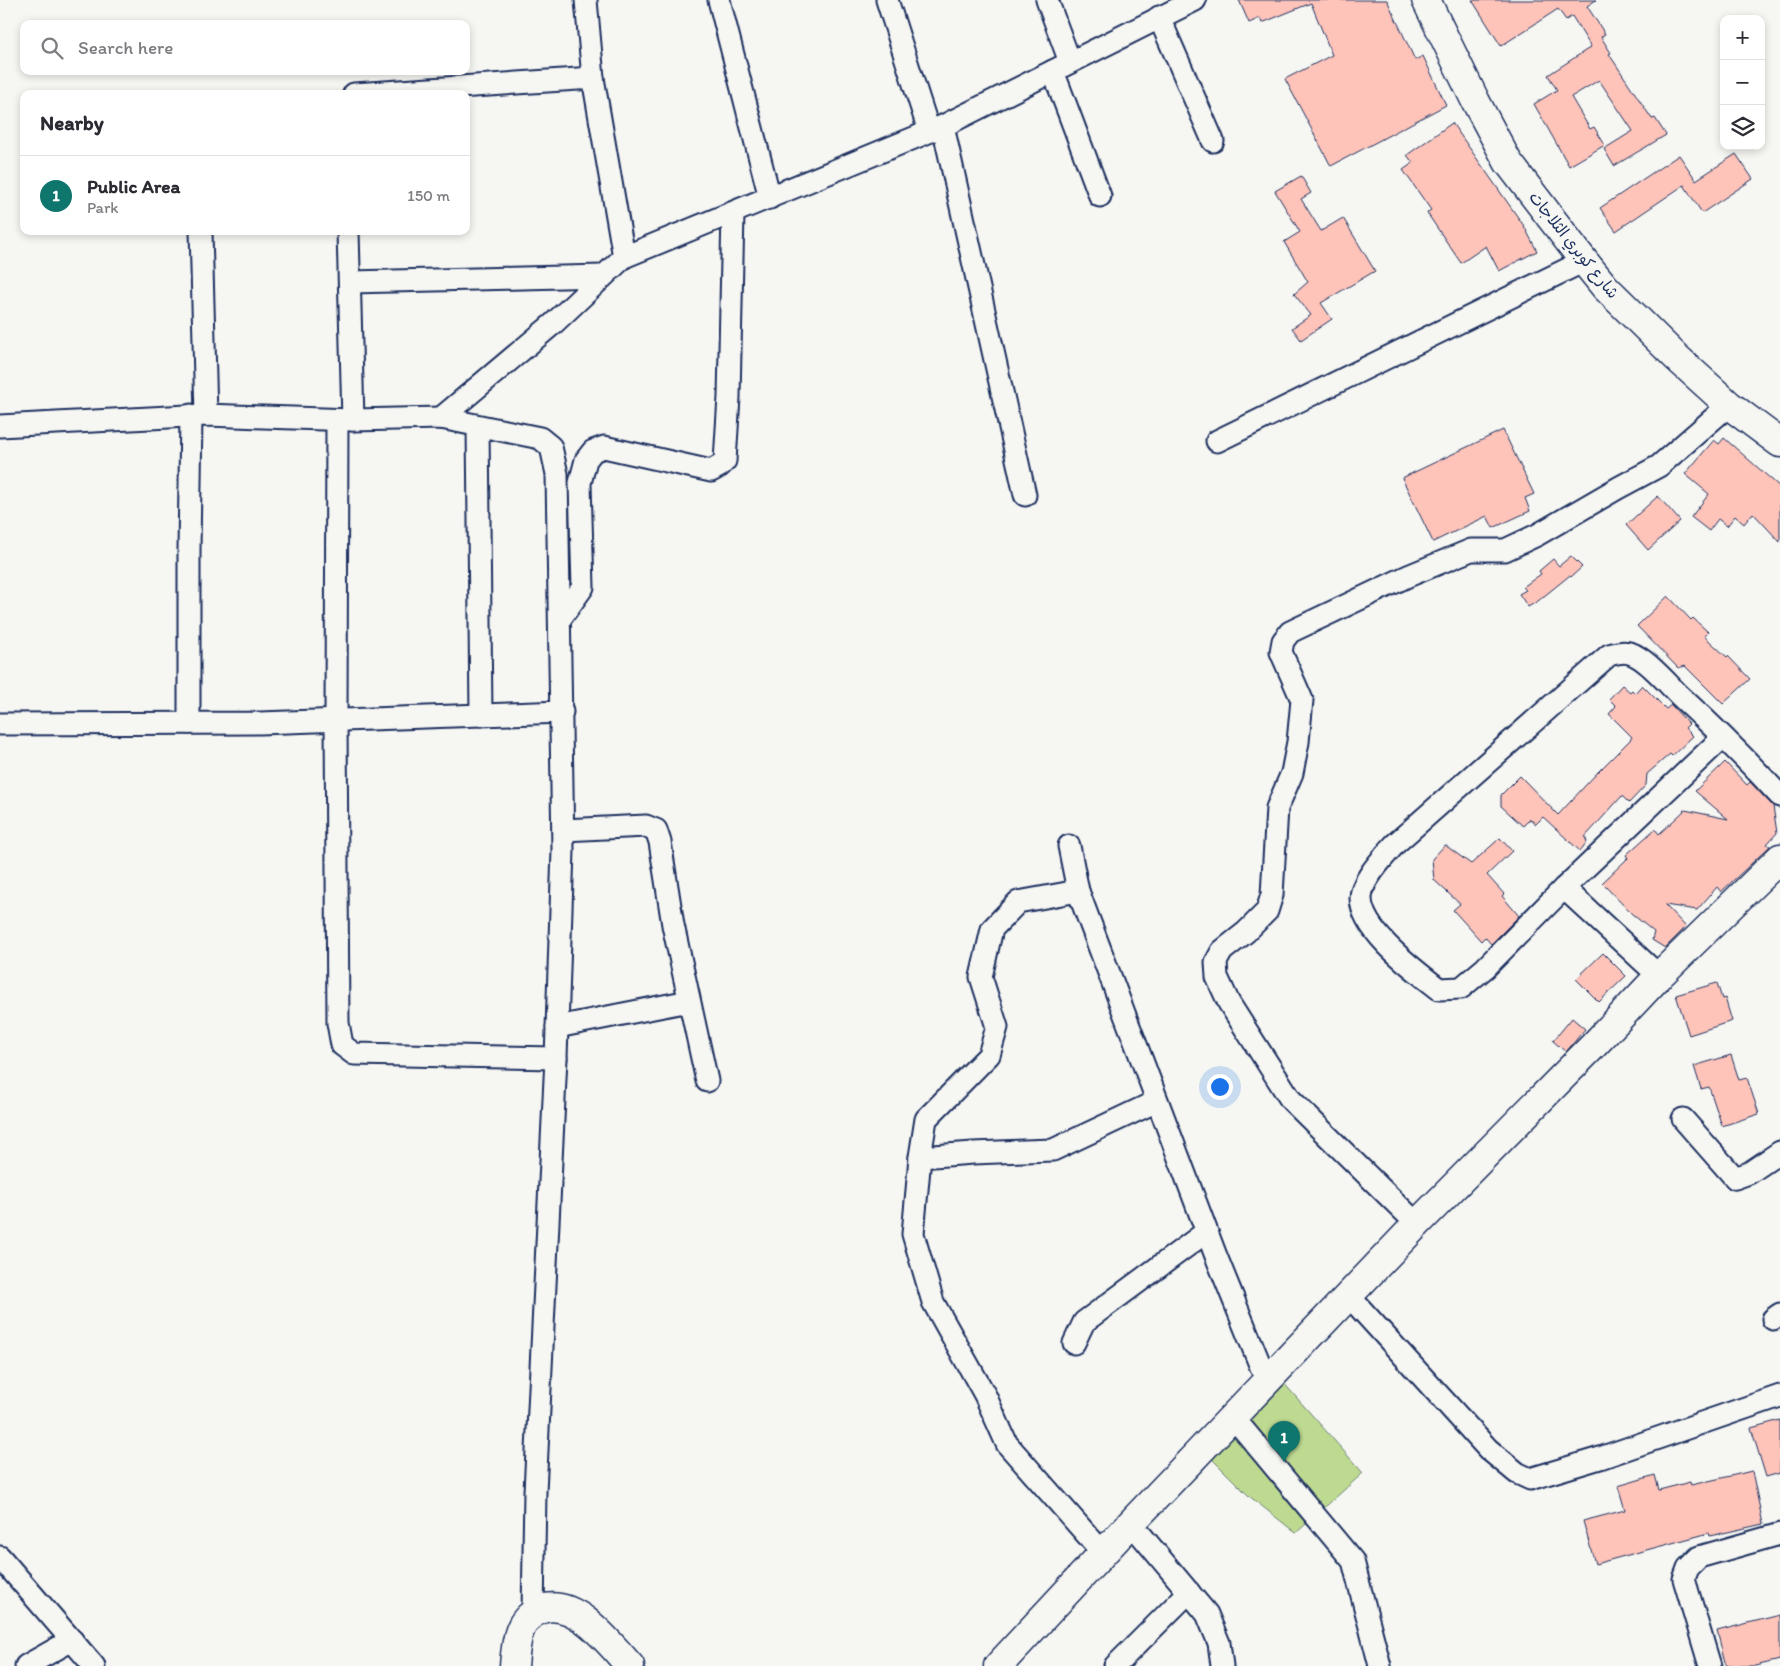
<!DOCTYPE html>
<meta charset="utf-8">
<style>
body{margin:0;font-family:Itim,"Playpen Sans Arabic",sans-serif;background:#f7f7f7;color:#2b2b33}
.controls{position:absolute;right:15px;top:15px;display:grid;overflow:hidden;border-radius:10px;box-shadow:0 2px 8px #0003}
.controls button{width:45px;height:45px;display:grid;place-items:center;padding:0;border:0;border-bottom:1px solid #e1e1e2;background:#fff;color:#2b2b33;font:25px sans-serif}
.you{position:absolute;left:1219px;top:1086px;width:18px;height:18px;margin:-12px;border:4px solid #fff;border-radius:50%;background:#1a73e8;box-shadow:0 0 0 8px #1a73e833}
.badge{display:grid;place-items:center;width:32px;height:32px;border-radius:50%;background:#0f766e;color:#fff;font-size:16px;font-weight:700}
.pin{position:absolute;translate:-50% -41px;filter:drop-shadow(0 1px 2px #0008)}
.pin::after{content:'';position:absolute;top:26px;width:18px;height:15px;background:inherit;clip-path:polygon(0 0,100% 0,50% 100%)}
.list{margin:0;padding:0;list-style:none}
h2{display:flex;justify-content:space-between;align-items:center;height:65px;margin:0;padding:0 20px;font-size:21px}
h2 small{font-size:16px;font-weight:400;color:#7c7c81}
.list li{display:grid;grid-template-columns:32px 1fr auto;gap:15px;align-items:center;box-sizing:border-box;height:80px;padding:0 20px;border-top:1px solid #e1e1e2}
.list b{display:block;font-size:19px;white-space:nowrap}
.list p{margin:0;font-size:16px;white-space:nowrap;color:#7c7c81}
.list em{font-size:16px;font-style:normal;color:#7c7c81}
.icon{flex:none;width:28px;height:28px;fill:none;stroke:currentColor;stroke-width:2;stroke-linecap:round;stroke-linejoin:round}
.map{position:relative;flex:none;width:1780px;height:1666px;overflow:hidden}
.search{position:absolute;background:#fff;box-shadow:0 2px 8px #0003;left:20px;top:20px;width:450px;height:55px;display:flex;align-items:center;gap:12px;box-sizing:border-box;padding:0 18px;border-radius:10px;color:#7c7c81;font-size:19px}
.panel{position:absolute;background:#fff;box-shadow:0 2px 8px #0003;left:20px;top:90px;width:450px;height:145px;border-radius:10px}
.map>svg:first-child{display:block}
.green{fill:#beda91;stroke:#6c8478}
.building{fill:#fec3b9;stroke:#1b2f5e}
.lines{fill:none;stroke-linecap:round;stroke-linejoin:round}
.street-casing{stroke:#1b2f5e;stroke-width:25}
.secondary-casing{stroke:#1b2f5e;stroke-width:31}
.street{stroke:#f6f6f2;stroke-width:21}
.secondary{stroke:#f6f6f2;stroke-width:28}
.labels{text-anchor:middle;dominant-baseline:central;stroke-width:5;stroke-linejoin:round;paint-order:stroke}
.street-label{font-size:16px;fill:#1b2f5e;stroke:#f6f6f2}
</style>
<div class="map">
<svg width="1780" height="1666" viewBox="0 0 1780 1666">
<rect width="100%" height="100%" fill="#f6f6f2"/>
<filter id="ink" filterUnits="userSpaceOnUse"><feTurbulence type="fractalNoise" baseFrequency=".02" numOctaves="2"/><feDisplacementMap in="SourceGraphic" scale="10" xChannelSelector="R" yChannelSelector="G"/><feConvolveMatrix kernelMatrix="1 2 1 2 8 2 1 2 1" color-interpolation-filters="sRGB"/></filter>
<g filter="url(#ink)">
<!-- green -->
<polygon class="green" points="1281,1380 1363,1473 1296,1533 1249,1496 1204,1451"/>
<!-- building -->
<g class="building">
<polygon points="1239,0 1387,0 1415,60 1423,56 1446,105 1331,166 1285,79 1332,55 1311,3 1262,23 1260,18 1249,23"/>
<polygon points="1472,0 1596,0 1587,6 1605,34 1601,37 1611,53 1609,54 1652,119 1655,118 1666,135 1614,166 1604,149 1633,131 1599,80 1571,97 1590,129 1594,127 1605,145 1569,166 1534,104 1557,90 1548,75 1591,47 1572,16 1566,20 1558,9 1501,46"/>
<polygon points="1452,123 1524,226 1537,251 1499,271 1486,246 1461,263 1427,213 1431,210 1403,170 1413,163 1407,155"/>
<polygon points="1736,154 1753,179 1702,213 1684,185 1616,231 1600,208 1679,155 1696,180"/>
<polygon points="1301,176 1311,193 1301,199 1321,231 1343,218 1375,271 1321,303 1332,319 1301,340 1292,328 1311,315 1294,294 1308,282 1284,242 1300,232 1275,191"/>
<polygon points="1503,430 1534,494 1525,498 1530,511 1493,528 1487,516 1433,542 1402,478"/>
<polygon points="1724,438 1780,487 1780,542 1753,513 1744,524 1735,516 1727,526 1718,519 1709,531 1691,517 1709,494 1685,474 1714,440 1719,444"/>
<polygon points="1658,496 1680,521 1648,550 1626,525"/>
<polygon points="1571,556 1582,567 1571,577 1569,576 1538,601 1528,607 1519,594 1526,590 1523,587 1541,574 1539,571 1553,559 1559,566"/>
<polygon points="1668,596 1691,620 1693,618 1708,632 1704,636 1727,657 1728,656 1750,679 1723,704 1685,666 1678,668 1637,626"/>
<polygon points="1622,685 1630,692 1632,690 1635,693 1642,685 1666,709 1671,705 1689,724 1685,728 1693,736 1672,756 1670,754 1647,774 1646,785 1629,803 1622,796 1585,837 1587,842 1580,851 1543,817 1536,824 1530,819 1523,826 1501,806 1501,795 1520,776 1558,815 1597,773 1630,740 1632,737 1609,714 1616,706 1609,699"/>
<polygon points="1725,762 1747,785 1750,782 1773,806 1777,833 1767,844 1770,846 1753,862 1721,892 1717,887 1697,910 1665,905 1686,927 1665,948 1652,940 1654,932 1632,914 1602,883 1628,858 1626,855 1655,829 1659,834 1685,810 1728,819 1695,791"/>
<polygon points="1500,838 1512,851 1487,875 1504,894 1502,896 1519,916 1491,944 1485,937 1481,941 1453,910 1460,904 1434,880 1432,859 1445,845 1471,864"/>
<polygon points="1603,953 1626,976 1599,1002 1576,979"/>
<polygon points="1717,983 1722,999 1725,998 1732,1021 1689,1035 1676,995"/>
<polygon points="1572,1018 1585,1029 1566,1052 1553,1041"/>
<polygon points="1731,1055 1739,1080 1747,1078 1759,1114 1722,1126 1709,1087 1701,1089 1694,1066"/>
<polygon points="1780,1420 1780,1473 1766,1477 1751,1428"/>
<polygon points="1752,1471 1763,1524 1710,1536 1709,1533 1595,1564 1583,1521 1625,1510 1618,1486 1655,1475 1659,1490 1690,1482 1691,1485"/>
<polygon points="1780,1615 1780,1660 1755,1666 1726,1666 1717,1631"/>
</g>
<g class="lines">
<!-- street casing -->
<g class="street-casing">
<g id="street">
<polyline points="586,0 593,78 624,257"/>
<polyline points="719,0 770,198"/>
<polyline points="887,0 929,131"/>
<polyline points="1047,0 1070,62"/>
<polyline points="1159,17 1213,141"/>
<polyline points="1053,71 1100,196"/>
<polyline points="354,94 593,78"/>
<polyline points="943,126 1025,495"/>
<polyline points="201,231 206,415"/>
<polyline points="348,231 353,420"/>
<polyline points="351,282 603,276"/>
<polyline points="441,418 554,323 624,257 943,126 1195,0"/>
<polyline points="337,420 336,720 338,1023 342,1045 354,1054 556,1058"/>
<polyline points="0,426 206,415 353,420 441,418 540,438 551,447 557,474 563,850 556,1058 535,1492 533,1613"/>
<polyline points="478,426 481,715"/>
<polyline points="1217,441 1584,261"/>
<polyline points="560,619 583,587 580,483 586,460 593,451 604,447 711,471 720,466 725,461 729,397 733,213"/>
<polyline points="189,723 189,551 191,415"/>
<polyline points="0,724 260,723 562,712"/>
<path d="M1723 737 1564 888 1485 968 1461 988 1439 989C1415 970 1361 931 1361 898 1361 880 1384 857 1395 844L1609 655C1620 652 1628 650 1638 657 1652 665 1668 684 1680 696 1715 728 1748 761 1780 796"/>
<polyline points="563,830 646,826 656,830 660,842 673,925 707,1081"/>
<polyline points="1069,846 1078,891 1216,1256 1267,1382"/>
<polyline points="1564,888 1659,976"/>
<polyline points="1078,891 1018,902 992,929 981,977 997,1027 989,1055 926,1119 920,1157 913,1234 933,1302 985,1395 1007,1444 1103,1553"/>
<polyline points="557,1027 689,1001"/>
<polyline points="1683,1119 1735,1178 1749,1173 1780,1152"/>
<polyline points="920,1157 973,1153 1053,1150 1157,1101"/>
<polyline points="1417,1224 1291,1100 1229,1003 1217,977 1216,962 1222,951 1246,932 1267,911 1272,895 1277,808 1292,773 1298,742 1302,700 1281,652 1283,641 1290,632 1408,576 1471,550 1505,550 1537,535 1618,488 1659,466 1729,405"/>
<polyline points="1349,1296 1488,1449 1517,1473 1530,1479 1600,1458 1780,1396"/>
<polyline points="1773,1319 1780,1314"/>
<polyline points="1074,1343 1084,1322 1206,1232"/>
<polyline points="1233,1417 1353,1561 1380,1666"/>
<polyline points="1131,1523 1207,1614 1219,1643 1222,1666"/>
<polyline points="0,1557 94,1666"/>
<polyline points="26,1666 72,1640"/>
<polyline points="1115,1666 1189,1592"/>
<polyline points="1710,1666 1684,1579 1688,1568 1699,1557 1780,1534"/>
</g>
</g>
<!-- secondary casing -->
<g class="secondary-casing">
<g id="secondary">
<polyline points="1426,0 1476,102 1508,162 1584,261 1605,287 1676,357 1729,405 1780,443"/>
<path d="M514 1666C516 1642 517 1618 542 1609 576 1598 610 1644 630 1666"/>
<polyline points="998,1666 1131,1523 1417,1224 1593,1046 1659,976 1780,858"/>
</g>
</g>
<!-- street -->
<use href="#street" class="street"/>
<!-- secondary -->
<use href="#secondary" class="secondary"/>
</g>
</g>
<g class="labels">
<!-- street labels -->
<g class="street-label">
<text transform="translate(1574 245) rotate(51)">شارع كوبري الثلاجات</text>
</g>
</g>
</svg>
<div class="controls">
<button>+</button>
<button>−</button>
<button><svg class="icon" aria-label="layers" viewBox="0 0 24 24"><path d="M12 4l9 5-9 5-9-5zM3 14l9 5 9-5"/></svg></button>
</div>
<div class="you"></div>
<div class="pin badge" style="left:1284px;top:1462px">1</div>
<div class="search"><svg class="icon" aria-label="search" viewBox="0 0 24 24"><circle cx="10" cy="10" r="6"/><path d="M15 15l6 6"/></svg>Search here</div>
<section class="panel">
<h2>Nearby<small></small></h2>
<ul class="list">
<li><span class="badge">1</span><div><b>Public Area</b><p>Park</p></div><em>150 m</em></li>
</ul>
</section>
</div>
